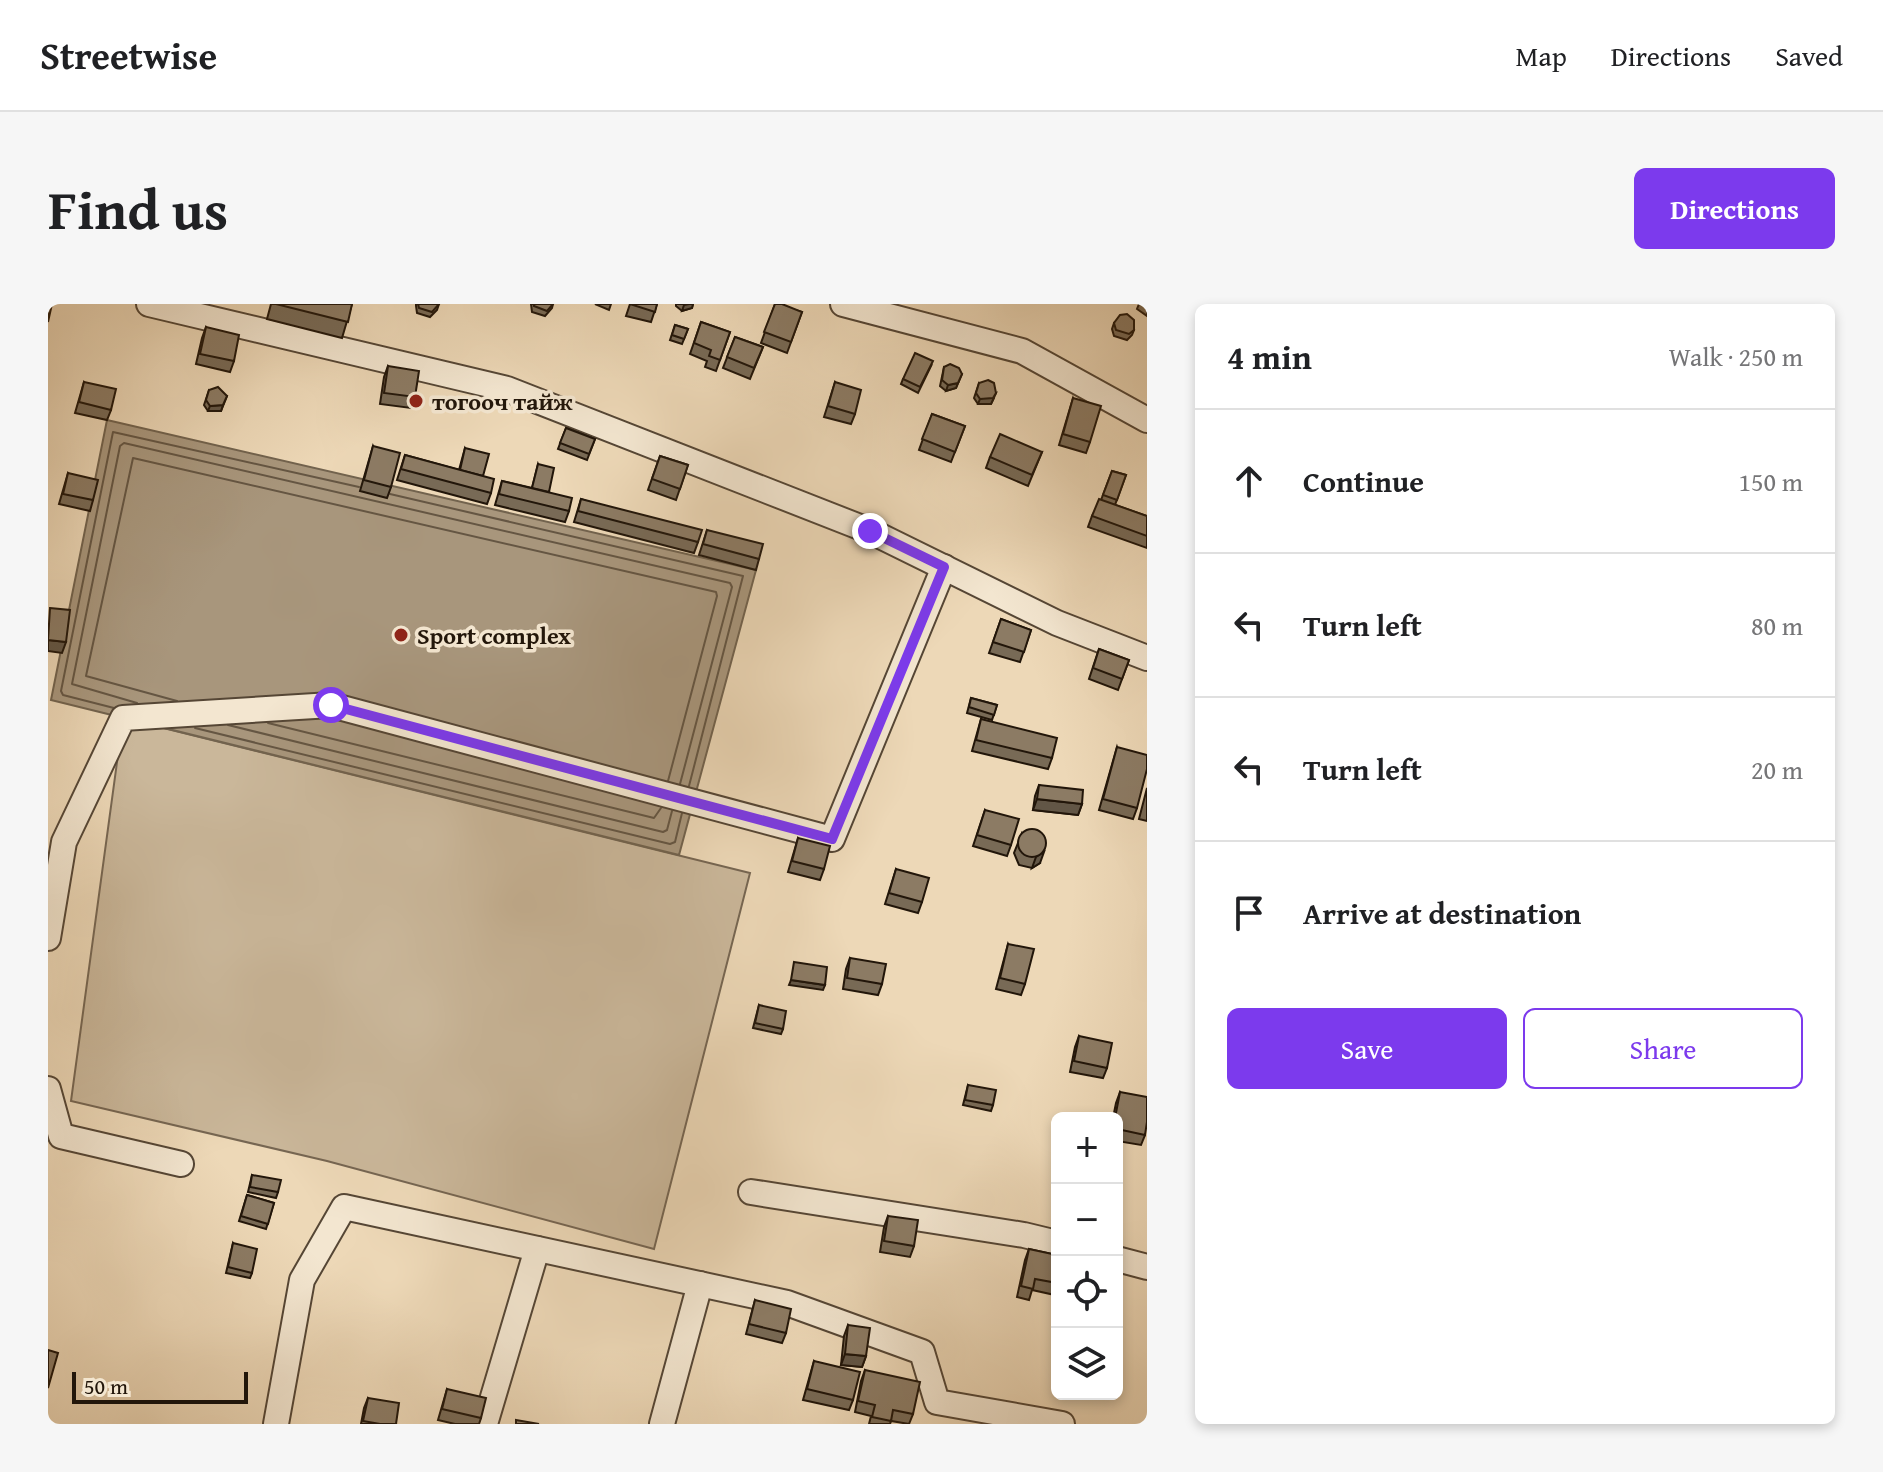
<!DOCTYPE html>
<meta charset="utf-8">
<style>
body{margin:0;font-family:"Gentium Book Plus",serif;background:#f6f6f6;color:#202124}
.controls{position:absolute;right:24px;bottom:24px;display:grid;overflow:hidden;border-radius:12px;box-shadow:0 4px 12px #0003}
.controls button{width:72px;height:72px;display:grid;place-items:center;padding:0;border:0;border-bottom:2px solid #e0e0e0;background:#fff;color:#202124;font:40px sans-serif}
.scale{position:absolute;left:24px;bottom:20px;width:176px;box-sizing:border-box;padding-left:8px;border:4px solid #22160a;border-top:0;font-size:22px;line-height:28px;white-space:nowrap;color:#22160a;-webkit-text-stroke:6px #f3e6d0;paint-order:stroke}
.stop{position:absolute;width:24px;height:24px;margin:-18px;border:6px solid #7c3aed;border-radius:50%;background:#fff}
.stop.end{background:#7c3aed;border-color:#fff;box-shadow:0 2px 8px #0008}
.list{margin:0;padding:0;list-style:none}
h2{display:flex;justify-content:space-between;align-items:center;height:104px;margin:0;padding:0 32px;font-size:34px}
h2 small{font-size:26px;font-weight:400;color:#757577}
.list li{display:grid;grid-template-columns:52px 1fr auto;gap:24px;align-items:center;box-sizing:border-box;height:144px;padding:0 32px;border-top:2px solid #e0e0e0}
.list b{display:block;font-size:30px;white-space:nowrap}
.list em{font-size:26px;font-style:normal;color:#757577}
.actions{display:flex;gap:16px;padding:24px 32px}
.actions a{flex:1;padding:18px 0;border:2px solid #7c3aed;border-radius:12px;text-align:center;font-size:28px;color:#7c3aed}
.actions .main{background:#7c3aed;color:#fff}
.icon{flex:none;width:44px;height:44px;fill:none;stroke:currentColor;stroke-width:2;stroke-linecap:round;stroke-linejoin:round}
.map{position:relative;flex:none;width:1099px;height:1120px;overflow:hidden;border-radius:12px}
header{display:flex;align-items:center;gap:48px;box-sizing:border-box;height:112px;padding:0 40px;background:#fff;border-bottom:2px solid #e0e0e0}
header strong{font-size:38px}
nav{display:flex;gap:44px;margin-inline-start:auto;font-size:28px}
.intro{display:flex;align-items:center;justify-content:space-between;box-sizing:border-box;height:192px;padding:0 48px}
h1{margin:0;font-size:56px}
.button{padding:20px 36px;border-radius:12px;background:#7c3aed;color:#fff;font-size:28px;font-weight:700}
main{display:flex;gap:48px;padding:0 48px}
aside{flex:1;background:#fff;border-radius:12px;box-shadow:0 4px 12px #0003}
.map>svg:first-child{display:block}
.garden{fill:#cab79a;stroke:#766652;stroke-width:2}
.water{fill:#a8967c;stroke:#72634e;stroke-width:2}
.lines{fill:none;stroke-linecap:round;stroke-linejoin:round}
.shore{stroke:#655643;stroke-width:2}
.street-casing{stroke:#554635;stroke-width:28}
.street{stroke:#f3e6d0;stroke-width:24}
.wall{fill:#786a56;stroke:#22160a;stroke-width:2}
.shaded-wall{fill:#625646;stroke:#22160a;stroke-width:2}
.building{fill:#8c7b64;stroke:#22160a;stroke-width:2}
.route{stroke:#7c3aed;stroke-width:10}
.poi-dot{fill:#8f2418;stroke:#f3e6d0;stroke-width:3}
.labels{text-anchor:middle;dominant-baseline:central;stroke-width:7;stroke-linejoin:round;paint-order:stroke}
.poi-label{font-size:24px;font-weight:bold;fill:#22160a;stroke:#f3e6d0;text-anchor:start}
</style>
<header>
<strong>Streetwise</strong>
<nav><a>Map</a><a>Directions</a><a>Saved</a></nav>
</header>
<div class="intro"><h1>Find us</h1><a class="button">Directions</a></div>
<main>
<div class="map">
<svg width="1099" height="1120" viewBox="0 0 1099 1120">
<rect width="100%" height="100%" fill="#edd8b7"/>
<filter id="stains"><feTurbulence type="fractalNoise" baseFrequency=".0025" numOctaves="4"/><feColorMatrix values="0 0 0 0 .2 0 0 0 0 .09 0 0 0 0 .02 0 0 0 .5 -.17"/></filter>
<radialGradient id="worn" r=".72"><stop offset=".6" stop-color="#630" stop-opacity="0"/><stop offset="1" stop-color="#630" stop-opacity=".3"/></radialGradient>
<!-- garden -->
<polygon class="garden" points="75,414 702,569 606,945 279,857 23,797"/>
<!-- water -->
<polygon class="water" points="59,116 708,266 631,551 3,396"/>
<g class="lines">
<!-- shore -->
<g class="shore">
<polyline points="342,190 695,272 641,482"/>
<polyline points="129,397 38,372 85,154 668,288 669,292 620,477"/>
<polyline points="89,399 24,380 72,142 76,139 682,279 684,283 632,480"/>
<polyline points="66,404 15,391 13,387 65,128 311,183"/>
<polyline points="220,419 606,514 613,504"/>
<polyline points="180,421 615,528 619,526 624,507"/>
<polyline points="147,424 622,540 627,538 634,509"/>
</g>
<!-- street casing -->
<g class="street-casing">
<g id="street">
<polyline points="101,0 459,85 822,227 1009,319 1099,354"/>
<polyline points="795,0 974,47 1099,116"/>
<polyline points="0,634 16,538 75,414 283,401 784,535 896,263"/>
<polyline points="0,785 13,832 133,860"/>
<polyline points="703,888 976,931 1009,939"/>
<polyline points="1069,955 1099,963"/>
<polyline points="228,1120 254,976 296,903 739,999 874,1048 889,1098 1014,1120"/>
<polyline points="437,1120 489,945"/>
<polyline points="614,1120 652,980"/>
</g>
</g>
<!-- street -->
<use href="#street" class="street"/>
</g>
<!-- wall -->
<g class="wall">
<polygon points="223,0 304,0 294,34 219,15"/>
<polygon points="368,0 391,0 389,6 382,13 369,9 368,2"/>
<polygon points="483,0 505,0 504,4 497,12 484,8"/>
<polygon points="547,0 563,0 561,6"/>
<polygon points="582,0 609,0 603,18 578,12"/>
<polygon points="628,0 645,0 644,4 634,7 628,2"/>
<polygon points="727,0 754,8 739,49 713,39"/>
<polygon points="1091,0 1099,0 1099,12 1089,5"/>
<polygon points="653,18 682,28 668,67 657,63 659,57 642,50"/>
<polygon points="1066,19 1086,26 1084,31 1079,36 1066,32 1064,25"/>
<polygon points="627,21 640,25 634,40 622,36"/>
<polygon points="158,23 186,57 182,68 148,60 154,34"/>
<polygon points="687,33 715,43 702,75 675,64"/>
<polygon points="340,62 367,93 363,104 332,100 336,73"/>
<polygon points="883,62 870,89 853,80 855,75"/>
<polygon points="896,63 914,70 908,84 898,87 892,82"/>
<polygon points="36,78 63,106 59,116 27,109"/>
<polygon points="787,78 807,110 803,120 776,113"/>
<polygon points="931,79 946,94 943,100 930,100 926,94"/>
<polygon points="161,86 179,92 173,107 160,107 156,101"/>
<polygon points="1025,94 1042,138 1038,149 1011,141"/>
<polygon points="884,110 917,122 903,158 871,146"/>
<polygon points="518,124 547,135 539,156 510,145"/>
<polygon points="325,142 343,183 339,194 312,187"/>
<polygon points="417,144 435,172 443,189 439,200 349,176 357,151 411,166"/>
<polygon points="994,148 980,182 938,164 942,153"/>
<polygon points="612,152 640,161 628,196 600,186"/>
<polygon points="490,160 501,188 521,207 517,218 447,201 454,177 484,184"/>
<polygon points="1064,167 1078,171 1067,201 1099,212 1099,244 1040,223 1044,212 1053,196"/>
<polygon points="20,169 45,196 42,207 11,200"/>
<polygon points="533,195 650,238 646,249 526,218"/>
<polygon points="659,226 711,255 708,266 651,251"/>
<polygon points="953,315 983,326 972,358 941,349"/>
<polygon points="1051,345 1081,356 1070,386 1041,375"/>
<polygon points="923,394 949,401 944,416 919,409"/>
<polygon points="933,415 1004,454 1000,465 924,447"/>
<polygon points="1069,443 1089,504 1085,515 1051,506"/>
<polygon points="991,481 1034,500 1030,511 985,506 987,492"/>
<polygon points="1099,484 1099,517 1091,515"/>
<polygon points="937,506 963,541 959,552 925,542"/>
<polygon points="974,529 992,559 984,564 971,561 966,549"/>
<polygon points="750,534 776,565 772,576 740,568"/>
<polygon points="848,565 874,598 870,609 837,600"/>
<polygon points="960,640 977,680 973,691 948,685"/>
<polygon points="802,654 834,680 830,691 795,685 798,665"/>
<polygon points="711,701 735,725 733,730 705,724"/>
<polygon points="1031,732 1059,764 1055,774 1022,768 1027,743"/>
<polygon points="920,781 945,801 943,807 915,801"/>
<polygon points="1072,788 1097,831 1093,841 1069,837 1069,814 1065,814 1068,799"/>
<polygon points="204,871 230,888 228,894 200,888"/>
<polygon points="199,891 226,899 218,925 191,917"/>
<polygon points="840,912 866,942 862,953 832,948 836,923"/>
<polygon points="185,939 204,969 202,974 178,969"/>
<polygon points="981,945 1009,951 1009,987 1007,991 984,986 981,996 969,993 977,956"/>
<polygon points="707,996 738,1029 734,1039 698,1030"/>
<polygon points="800,1021 818,1052 814,1063 793,1061 796,1032"/>
<polygon points="766,1057 805,1096 801,1106 755,1096"/>
<polygon points="817,1066 865,1110 861,1120 843,1117 842,1120 821,1120 823,1112 807,1108 813,1077"/>
<polygon points="399,1085 433,1114 431,1120 407,1120 390,1116"/>
<polygon points="320,1094 348,1120 313,1120 316,1104"/>
</g>
<!-- shaded-wall -->
<g class="shaded-wall">
<polygon points="641,0 645,0 644,4 634,7 636,1"/>
<polygon points="910,79 908,84 898,87 900,81"/>
<polygon points="948,89 943,100 930,100 932,95"/>
<polygon points="175,101 173,107 160,107 162,102"/>
<polygon points="0,336 18,338 14,349 0,347"/>
<polygon points="989,495 1034,500 1030,511 985,506"/>
<polygon points="996,548 992,559 984,564 988,553"/>
<polygon points="743,676 777,681 775,686 741,681"/>
<polygon points="797,1050 818,1052 814,1063 793,1061"/>
</g>
<!-- building -->
<g class="building">
<polygon points="0,0 4,0 0,18"/>
<polygon points="228,0 304,0 300,18"/>
<polygon points="370,0 391,0 384,8 371,4"/>
<polygon points="486,0 505,0 499,7 486,2"/>
<polygon points="582,0 609,0 607,8"/>
<polygon points="727,0 734,0 754,8 743,38 716,28"/>
<polygon points="1079,10 1086,16 1086,26 1081,30 1068,26 1066,19 1072,11"/>
<polygon points="653,18 682,28 672,56 661,52 663,46 646,39"/>
<polygon points="627,21 640,25 636,35 624,31"/>
<polygon points="158,23 191,31 186,57 152,50"/>
<polygon points="687,33 715,43 706,64 679,53"/>
<polygon points="867,49 885,57 872,83 855,75"/>
<polygon points="902,60 911,64 914,70 910,79 900,81 894,76 896,63"/>
<polygon points="340,62 371,67 367,93 336,89"/>
<polygon points="940,76 946,79 948,89 945,94 932,95 928,89 931,79"/>
<polygon points="36,78 68,85 63,106 31,98"/>
<polygon points="787,78 813,86 807,110 780,102"/>
<polygon points="170,83 179,92 175,101 162,102 158,96 161,86"/>
<polygon points="1025,94 1053,102 1042,138 1015,130"/>
<polygon points="884,110 917,122 907,148 874,135"/>
<polygon points="518,124 547,135 541,150 512,139"/>
<polygon points="952,130 994,148 984,171 942,153"/>
<polygon points="325,142 352,149 343,183 316,176"/>
<polygon points="417,144 441,150 435,172 412,166"/>
<polygon points="357,151 446,175 443,189 353,165"/>
<polygon points="612,152 640,161 632,185 604,175"/>
<polygon points="490,160 506,164 501,188 484,184"/>
<polygon points="1064,167 1078,171 1069,196 1055,191"/>
<polygon points="20,169 50,176 45,196 15,190"/>
<polygon points="454,177 524,194 521,207 451,190"/>
<polygon points="533,195 654,226 650,238 530,207"/>
<polygon points="1051,195 1099,212 1099,232 1044,212"/>
<polygon points="659,226 715,240 711,255 655,240"/>
<polygon points="2,304 22,306 18,338 0,336"/>
<polygon points="953,315 983,326 976,348 945,338"/>
<polygon points="1051,345 1081,356 1074,375 1045,364"/>
<polygon points="923,394 949,401 946,411 921,403"/>
<polygon points="933,415 1009,434 1004,454 928,436"/>
<polygon points="1069,443 1099,451 1099,465 1089,504 1055,495"/>
<polygon points="991,481 1035,486 1034,500 989,495"/>
<polygon points="937,506 971,515 963,541 929,531"/>
<circle cx="984" cy="539" r="14"/>
<polygon points="750,534 782,542 776,565 744,557"/>
<polygon points="848,565 881,574 874,598 841,589"/>
<polygon points="960,640 986,645 977,680 952,674"/>
<polygon points="802,654 838,660 834,680 799,674"/>
<polygon points="746,658 779,663 777,681 743,676"/>
<polygon points="711,701 738,707 735,725 707,719"/>
<polygon points="1031,732 1064,739 1059,764 1026,757"/>
<polygon points="920,781 948,786 945,801 917,796"/>
<polygon points="1072,788 1099,793 1099,818 1097,831 1069,825 1069,814 1067,814"/>
<polygon points="204,871 233,876 230,888 202,883"/>
<polygon points="199,891 226,899 220,920 193,912"/>
<polygon points="840,912 870,916 866,942 836,937"/>
<polygon points="185,939 209,945 204,969 180,963"/>
<polygon points="981,945 1009,951 1009,979 987,975 985,985 973,982"/>
<polygon points="707,996 743,1005 738,1029 701,1020"/>
<polygon points="800,1021 822,1024 818,1052 797,1050"/>
<polygon points="0,1046 10,1049 0,1084"/>
<polygon points="766,1057 812,1068 805,1096 759,1085"/>
<polygon points="817,1066 872,1078 865,1110 845,1106 843,1117 824,1113 827,1101 810,1097"/>
<polygon points="399,1085 438,1094 433,1114 394,1105"/>
<polygon points="320,1094 351,1099 348,1120 332,1120 315,1117"/>
<polygon points="468,1116 491,1120 468,1120"/>
</g>
<g class="lines">
<!-- route -->
<polyline class="route" points="283,401 784,535 896,263 822,227"/>
</g>
<!-- markers -->
<g class="poi-dot">
<circle cx="368" cy="97" r="8"/>
<circle cx="353" cy="331" r="8"/>
</g>
<g class="labels">
<!-- poi labels -->
<g class="poi-label">
<text x="384" y="97">тогооч тайж</text>
<text x="369" y="331">Sport complex</text>
</g>
</g>
<rect width="100%" height="100%" filter="url(#stains)"/>
<rect width="100%" height="100%" fill="url(#worn)"/>
</svg>
<div class="controls">
<button>+</button>
<button>−</button>
<button><svg class="icon" aria-label="locate" viewBox="0 0 24 24"><circle cx="12" cy="12" r="6"/><path d="M12 2v4M12 18v4M2 12h4M18 12h4"/></svg></button>
<button><svg class="icon" aria-label="layers" viewBox="0 0 24 24"><path d="M12 4l9 5-9 5-9-5zM3 14l9 5 9-5"/></svg></button>
</div>
<div class="scale">50 m</div>
<div class="stop" style="left:283px;top:401px"></div>
<div class="stop end" style="left:822px;top:227px"></div>
</div>
<aside>
<h2>4 min<small>Walk · 250 m</small></h2>
<ul class="list">
<li><svg class="icon" aria-label="ahead" viewBox="0 0 24 24"><path d="M12 20V5M6 11l6-6 6 6"/></svg><div><b>Continue</b></div><em>150 m</em></li>
<li><svg class="icon" aria-label="left" viewBox="0 0 24 24"><path d="M17 20v-9H6M10 6l-5 5 5 5"/></svg><div><b>Turn left</b></div><em>80 m</em></li>
<li><svg class="icon" aria-label="left" viewBox="0 0 24 24"><path d="M17 20v-9H6M10 6l-5 5 5 5"/></svg><div><b>Turn left</b></div><em>20 m</em></li>
<li><svg class="icon" aria-label="arrive" viewBox="0 0 24 24"><path d="M6 21V4h12l-3 4 3 4H6"/></svg><div><b>Arrive at destination</b></div></li>
</ul>
<div class="actions"><a class="main">Save</a><a>Share</a></div>
</aside>
</main>
